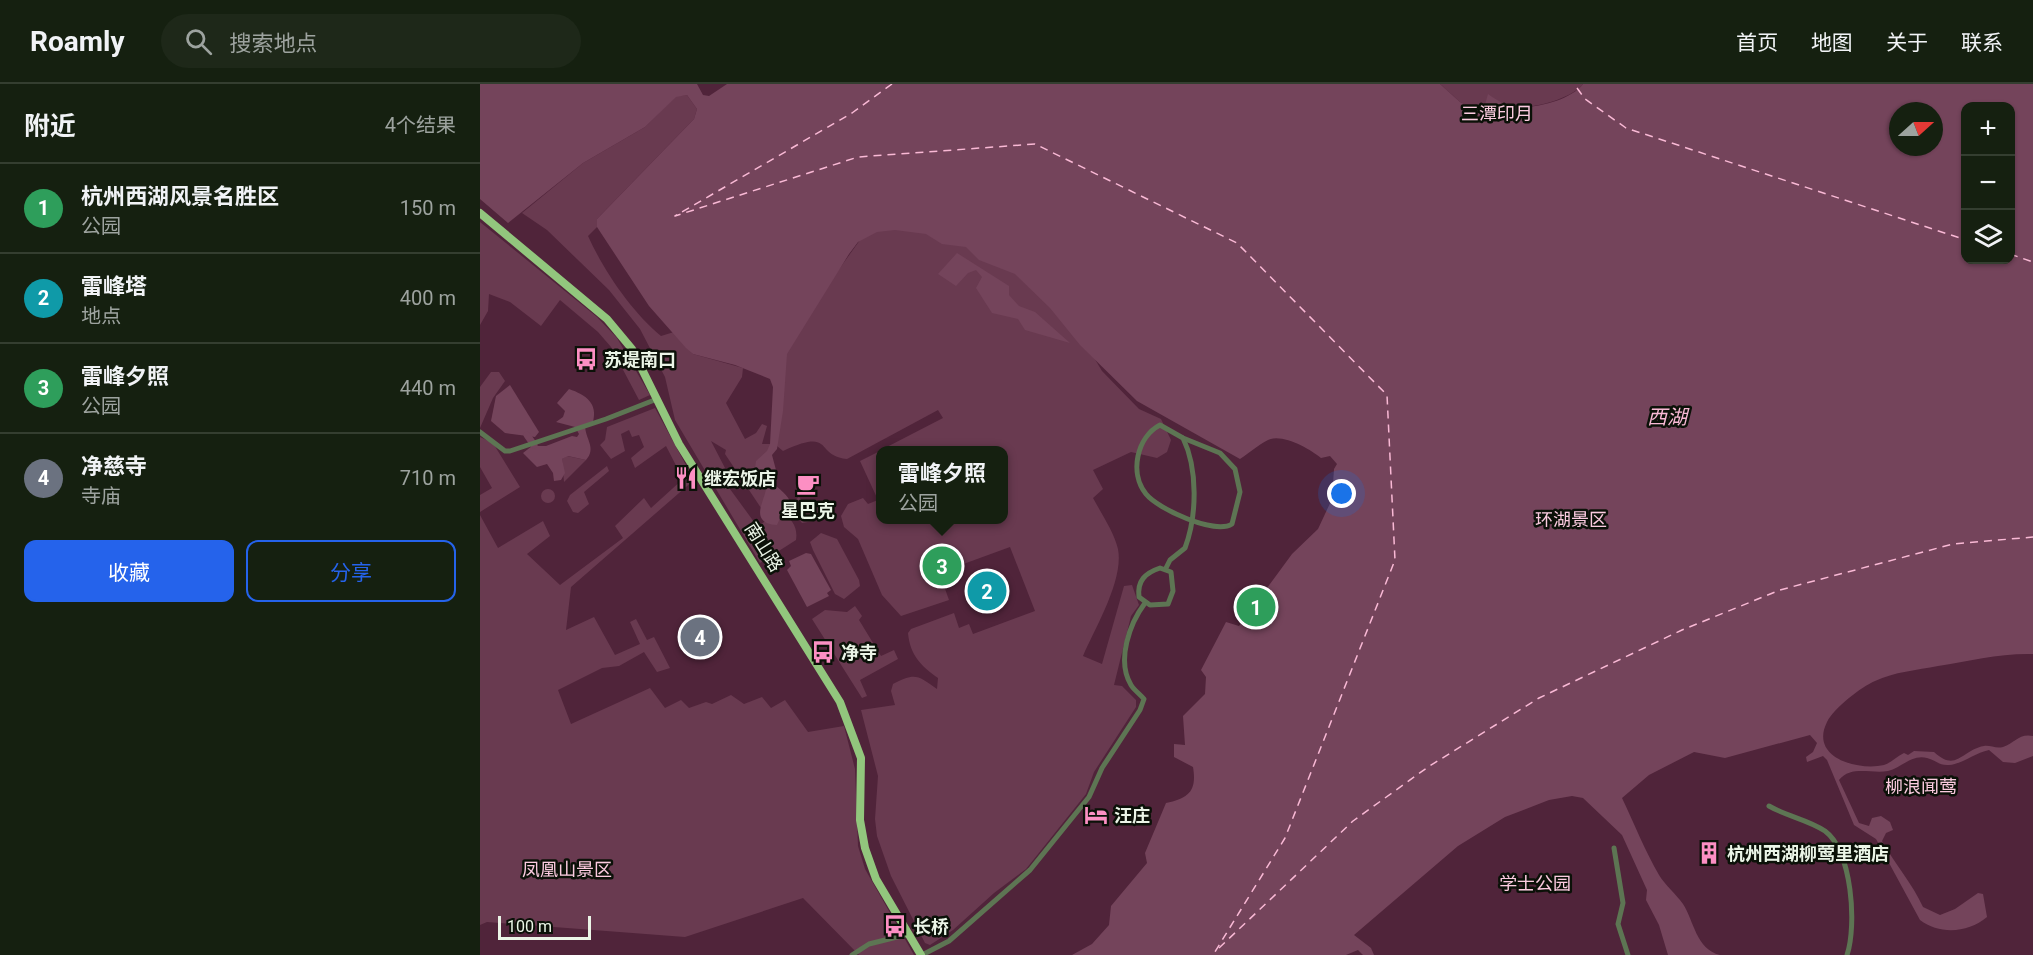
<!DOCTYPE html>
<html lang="zh">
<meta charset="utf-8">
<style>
body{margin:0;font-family:Roboto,"Noto Sans SC",sans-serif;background:#1e2819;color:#f1f3f6}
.controls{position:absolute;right:18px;top:18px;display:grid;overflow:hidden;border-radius:12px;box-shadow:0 2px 4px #0004}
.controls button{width:54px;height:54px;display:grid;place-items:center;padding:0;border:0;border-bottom:2px solid #343e30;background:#152010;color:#f1f3f6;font:30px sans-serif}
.compass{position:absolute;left:1409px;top:18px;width:54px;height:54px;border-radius:50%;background:#152010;box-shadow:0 2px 4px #0004;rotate:69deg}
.scale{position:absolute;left:18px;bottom:15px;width:93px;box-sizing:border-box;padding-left:6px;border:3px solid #ebf5e7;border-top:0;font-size:16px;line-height:21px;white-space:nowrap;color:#ebf5e7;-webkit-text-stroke:4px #0b1108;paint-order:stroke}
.you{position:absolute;left:862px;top:410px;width:21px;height:21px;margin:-15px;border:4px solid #fff;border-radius:50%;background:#1a73e8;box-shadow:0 0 0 9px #1a73e833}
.badge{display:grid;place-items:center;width:39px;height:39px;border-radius:50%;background:#2563eb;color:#fff;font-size:20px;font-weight:700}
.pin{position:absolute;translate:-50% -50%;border:3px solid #fff;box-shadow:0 2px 6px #0006}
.popup{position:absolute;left:396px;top:362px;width:132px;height:78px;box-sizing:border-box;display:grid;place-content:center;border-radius:12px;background:#152010;filter:drop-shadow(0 2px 4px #0005);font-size:20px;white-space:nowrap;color:#9da39f}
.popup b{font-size:22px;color:#f1f3f6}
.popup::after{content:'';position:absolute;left:50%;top:100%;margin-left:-12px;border:12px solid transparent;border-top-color:#152010}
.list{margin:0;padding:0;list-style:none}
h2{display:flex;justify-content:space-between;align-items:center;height:78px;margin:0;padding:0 24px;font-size:26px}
h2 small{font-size:20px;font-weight:400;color:#9da39f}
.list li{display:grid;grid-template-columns:39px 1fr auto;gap:18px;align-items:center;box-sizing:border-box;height:90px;padding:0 24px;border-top:2px solid #343e30}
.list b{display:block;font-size:22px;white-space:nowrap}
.list p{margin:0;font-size:20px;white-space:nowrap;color:#9da39f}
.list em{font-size:20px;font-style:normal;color:#9da39f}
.actions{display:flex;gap:12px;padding:18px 24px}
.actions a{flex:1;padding:14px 0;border:2px solid #2563eb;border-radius:12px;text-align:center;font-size:21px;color:#2563eb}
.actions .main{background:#2563eb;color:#fff}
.icon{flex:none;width:33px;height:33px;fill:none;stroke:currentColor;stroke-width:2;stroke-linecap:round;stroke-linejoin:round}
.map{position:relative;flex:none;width:1553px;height:871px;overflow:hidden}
header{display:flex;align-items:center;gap:36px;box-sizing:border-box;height:84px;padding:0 30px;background:#152010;border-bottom:2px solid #343e30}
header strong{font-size:28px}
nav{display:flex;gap:33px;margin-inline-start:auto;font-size:21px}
.search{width:420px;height:54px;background:#1e2819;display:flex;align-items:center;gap:15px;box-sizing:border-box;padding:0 21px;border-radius:33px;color:#9da39f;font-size:22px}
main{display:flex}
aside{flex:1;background:#152010}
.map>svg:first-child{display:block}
.green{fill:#50243a;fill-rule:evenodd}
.forest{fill:#693a50}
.water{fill:#74445b;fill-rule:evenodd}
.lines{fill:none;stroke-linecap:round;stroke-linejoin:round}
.canal{stroke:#74445b;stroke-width:7}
.ferry{stroke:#f9b9d5;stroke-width:1.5;stroke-dasharray:8 6;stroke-linecap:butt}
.minor{stroke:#5d7553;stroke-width:5}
.primary{stroke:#92c67d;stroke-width:8}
.labels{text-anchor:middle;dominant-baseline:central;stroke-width:5;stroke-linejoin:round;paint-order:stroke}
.park-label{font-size:18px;fill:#fccbe0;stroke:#0b1108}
.poi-label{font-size:18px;font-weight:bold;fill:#ebf5e7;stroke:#0b1108;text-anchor:start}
.street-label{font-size:18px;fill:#ebf5e7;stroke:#0b1108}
.water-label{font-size:20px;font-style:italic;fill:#f9b9d5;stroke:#0b1108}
</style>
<header>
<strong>Roamly</strong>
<div class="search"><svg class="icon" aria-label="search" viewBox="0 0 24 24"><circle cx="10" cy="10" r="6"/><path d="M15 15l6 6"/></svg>搜索地点</div>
<nav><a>首页</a><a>地图</a><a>关于</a><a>联系</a></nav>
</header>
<main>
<aside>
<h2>附近<small>4个结果</small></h2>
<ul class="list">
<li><span class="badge" style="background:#2e9e5b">1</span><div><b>杭州西湖风景名胜区</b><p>公园</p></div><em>150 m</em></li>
<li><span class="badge" style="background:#0f9aa8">2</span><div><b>雷峰塔</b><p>地点</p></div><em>400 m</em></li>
<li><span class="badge" style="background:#2e9e5b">3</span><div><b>雷峰夕照</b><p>公园</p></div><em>440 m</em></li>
<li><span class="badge" style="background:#6b7280">4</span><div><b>净慈寺</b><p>寺庙</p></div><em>710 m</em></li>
</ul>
<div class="actions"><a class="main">收藏</a><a>分享</a></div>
</aside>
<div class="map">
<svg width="1553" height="871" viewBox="0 0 1553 871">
<rect width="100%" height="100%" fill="#1c2b16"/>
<!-- green -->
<path class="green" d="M0 0H1553V871H0ZM1486 22H1530V176H1486ZM1418 27H1454V63H1418ZM400 366H524V436H400Z"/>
<!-- forest -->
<g class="forest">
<path d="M960 0H1103C1093 14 1053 25 1036 23 1030 22 1023 19 1017 17L1003 28 980 18Z"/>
<path d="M207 11 217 25 214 35 117 135V143L108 152C124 187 151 227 181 252L194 248 213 270 263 284 262 293 246 319 265 355 276 349 282 340 287 342 282 360H290L291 413 283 427 245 370 246 366 231 357 245 384 239 390 277 442 303 428C312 436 318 443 316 456L280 479 195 336 185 293 160 245 129 206 67 146 42 129 103 79 165 43 196 12Z"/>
<polygon points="0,138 117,233 137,254 170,311 159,316 131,263 118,248 80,216 61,242 30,218 9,210 8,227 0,241"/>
<path d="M398 142 454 150 526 178 604 257 622 287 659 325 681 335 691 356 687 368 677 374 651 368 613 386 623 405 613 414C621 429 634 448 638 465 644 496 615 544 603 572L622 580 644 502 652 501 659 521 651 532 634 601 642 602 656 616V623L614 688 606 710 546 785 514 809 473 846 450 861 445 859 411 792 397 752 395 735 398 692 381 626 415 621 411 607 413 600C436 588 438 592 457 605L458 594C441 582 430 571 428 549L431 545 474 529 479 544 489 540 493 550 555 527 530 463 467 486 471 499 464 502 469 516 421 532 402 511 378 455 364 443 361 432 368 420 383 414 388 420 398 416 380 377 400 367V436H524V366H401L463 334 458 326 367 375C334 372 355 343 303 367L297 362 302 265 385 149Z"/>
<polygon points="11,288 19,288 25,297 13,314 0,344 0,303"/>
<polygon points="175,324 214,396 91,503 86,546 114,533 135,571 160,560 150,538 156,535 167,556 174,553 190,584 177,588 164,568 139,582 122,584 78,606 91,640 170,604 185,624 201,616 209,624 226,618 232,620 251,611 264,620 282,613 291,624 305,616 328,648 364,642 375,685 378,762 385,785 434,871 379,871 323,814 205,853 7,838 0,841 0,431 18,464 63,437 70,452 47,470 80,501 143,454 135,442 164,414 171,424 203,395 186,362 155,384 151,374 164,363 159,351 152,353 149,346 141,350 145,367 131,375 120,361 125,356 127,343"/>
<polygon points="0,353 13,359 40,403 0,428 0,411 12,404 0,383"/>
<polygon points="87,372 106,376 84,398 82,375"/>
<polygon points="127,382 129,387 104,408 109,420 98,429 93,428 87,417 90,411"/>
<circle cx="68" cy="412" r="7"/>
<polygon points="319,413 324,419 345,423 345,435 322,439 319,435 315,416"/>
<polygon points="341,449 357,455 379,496 380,502 364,515 355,510 333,466 330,458"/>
<polygon points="375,522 382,532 379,536 401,572 414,566 418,575 380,596 387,612 382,614 332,535 345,526 367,528"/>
</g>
<!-- water -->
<g class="water">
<path d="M0 0H217L223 11 229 12 247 0H960L980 18 1003 28 1008 10C1016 16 1028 23 1038 23 1057 24 1091 16 1103 0H1553V570C1521 569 1489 577 1458 582 1437 586 1414 588 1395 597 1381 603 1354 624 1347 638 1329 674 1379 687 1404 681 1411 679 1417 672 1424 669L1428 671 1434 667 1454 668C1477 689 1481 666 1504 662 1510 661 1516 665 1523 663 1535 659 1539 649 1553 652V672L1535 679 1523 678 1509 666C1495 669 1482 680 1469 681 1460 682 1455 676 1447 674 1432 670 1421 684 1408 687 1391 690 1371 681 1359 696L1379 739 1389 742 1392 734 1401 732 1410 738 1413 746 1406 749 1402 757C1415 780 1432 799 1443 823L1460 831 1475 825 1498 809 1503 810 1507 833C1488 849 1460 851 1440 836L1396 755 1374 741 1347 676 1343 672 1327 678 1326 673 1333 668 1337 659 1330 651 1245 674 1214 668 1169 691 1142 714C1154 739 1165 767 1179 791 1185 801 1196 810 1203 820 1214 837 1216 865 1240 871H1188L1179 841 1166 816 1167 806 1142 751 1103 714 1092 712 1069 716 1025 733 978 762 874 851 891 864 894 871H883L878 866 866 871H592L612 860 629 841 631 822 667 779 665 769 686 719C709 714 717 707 713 683L694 673V660L705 661 703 632 725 610 726 593 721 586 746 538 759 542 812 470 838 445 852 415 854 385 857 380 850 372 841 374C830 365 802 349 788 356 778 361 769 369 760 375L657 317 600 261 570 224 535 190 499 176 486 163 462 160 446 150 415 146 397 148 378 158 369 170 307 270 303 327 297 365 292 371 296 386 294 400C305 410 315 416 310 432H301L297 441C267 439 286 415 286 404L274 394 276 377 287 367 290 360 293 303 290 295 255 281 213 270 206 264 169 222 117 143V135L214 35 217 25 207 11 196 13 165 43 103 79 28 139 0 115ZM1486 22H1530V176H1486ZM1418 27H1454V63H1418Z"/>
<polygon points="477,169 529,202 529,211 539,222 555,228 590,259 545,246 538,235 512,229 496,204 502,193 496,186 488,189 476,202 458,190"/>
<polygon points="30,301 59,348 55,353 25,349 11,337 16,312"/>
<path d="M89 305C106 311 118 319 113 338L105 341C105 355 117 364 106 376L88 372 82 375 85 389 81 396 74 397 73 389 67 380 57 383 43 369 52 362H66L92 352 97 353 99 350 95 343 76 338 83 333 85 327 77 319Z"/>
<polygon points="326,469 331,470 351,506 347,509 349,512 327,523 307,486 311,482 309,477"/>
</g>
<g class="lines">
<!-- canal -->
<polyline class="canal" points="47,351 54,361"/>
<!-- ferry -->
<g class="ferry">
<polyline points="412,0 372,29 195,132 378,73 555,60 757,159 907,311 915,476 805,754 733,871"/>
<polyline points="1097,4 1105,15 1146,44 1486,156"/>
<polyline points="1530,170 1553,178"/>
<polyline points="739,864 873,737 948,683 1059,614 1202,546 1300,506 1473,460 1553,453"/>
</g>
<!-- minor -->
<g class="minor">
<path d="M680 341 703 354 740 369 755 385 760 408 752 440C735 451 678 425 666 410 649 389 657 353 680 341Z"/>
<polyline points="0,348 25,367 30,367 126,335 177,315"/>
<path d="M680 484 691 488 693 507 688 520 670 521 659 513C657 497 665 489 680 484Z"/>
<path d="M686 484 690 476 705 464C717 432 718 385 703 354"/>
<path d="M1289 722C1306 732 1329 736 1345 747 1372 767 1377 841 1367 871"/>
<polyline points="1134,764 1143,819 1138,840 1148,871"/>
<polyline points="372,871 389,860 429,850"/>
<path d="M442 871 469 857 550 786 609 713 622 684 660 626 664 615C660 610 654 606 651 601 636 576 650 539 665 519"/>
</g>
<!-- primary -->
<polyline class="primary" points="0,129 127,235 152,265 199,360 360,618 381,674 380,736 385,764 396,795 441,871"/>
</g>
<!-- icons -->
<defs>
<g id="bus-bare" transform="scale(1.8)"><path d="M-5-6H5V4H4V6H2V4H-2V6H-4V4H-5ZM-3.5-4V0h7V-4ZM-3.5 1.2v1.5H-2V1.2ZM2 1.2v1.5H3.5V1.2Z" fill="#fc8fc3" stroke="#0b1108" stroke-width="2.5" paint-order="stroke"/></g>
<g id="restaurant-bare" transform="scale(1.8)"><path d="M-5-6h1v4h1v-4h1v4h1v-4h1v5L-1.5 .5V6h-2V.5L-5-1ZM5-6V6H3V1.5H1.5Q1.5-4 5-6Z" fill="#fc8fc3" stroke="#0b1108" stroke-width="2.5" paint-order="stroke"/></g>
<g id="cafe-bare" transform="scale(1.8)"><path d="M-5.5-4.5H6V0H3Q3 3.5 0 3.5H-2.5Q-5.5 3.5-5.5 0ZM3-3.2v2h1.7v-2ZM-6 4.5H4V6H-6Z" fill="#fc8fc3" stroke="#0b1108" stroke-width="2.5" paint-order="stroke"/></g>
<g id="hotel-bare" transform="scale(1.8)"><path d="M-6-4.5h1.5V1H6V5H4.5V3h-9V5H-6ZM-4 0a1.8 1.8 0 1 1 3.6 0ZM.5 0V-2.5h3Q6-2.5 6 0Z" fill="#fc8fc3" stroke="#0b1108" stroke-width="2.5" paint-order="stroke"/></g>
<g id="building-bare" transform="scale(1.8)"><path d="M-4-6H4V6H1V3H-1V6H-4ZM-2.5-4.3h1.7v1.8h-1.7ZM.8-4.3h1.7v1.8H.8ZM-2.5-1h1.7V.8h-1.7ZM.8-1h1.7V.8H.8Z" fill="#fc8fc3" stroke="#0b1108" stroke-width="2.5" paint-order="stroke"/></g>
</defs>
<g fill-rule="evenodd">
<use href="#bus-bare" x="106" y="275"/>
<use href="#restaurant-bare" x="206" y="394"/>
<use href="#cafe-bare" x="328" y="400"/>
<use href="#bus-bare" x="343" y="568"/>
<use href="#hotel-bare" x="616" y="731"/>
<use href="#building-bare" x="1229" y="769"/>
<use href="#bus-bare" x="415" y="842"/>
</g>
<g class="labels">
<!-- park labels -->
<g class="park-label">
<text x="1017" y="29">三潭印月</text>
<text x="1091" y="435">环湖景区</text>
<text x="1441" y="702">柳浪闻莺</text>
<text x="87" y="785">凤凰山景区</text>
<text x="1055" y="799">学士公园</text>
</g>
<!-- poi labels -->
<g class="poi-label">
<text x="124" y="275">苏堤南口</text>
<text x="224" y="394">继宏饭店</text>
<text x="328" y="426" text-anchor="middle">星巴克</text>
<text x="361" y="568">净寺</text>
<text x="634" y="731">汪庄</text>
<text x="1247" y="769">杭州西湖柳莺里酒店</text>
<text x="433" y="842">长桥</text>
</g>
<!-- street labels -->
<g class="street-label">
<text transform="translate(284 463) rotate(58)">南山路</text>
</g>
<!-- water labels -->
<g class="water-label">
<text x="1187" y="333">西湖</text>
</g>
</g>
</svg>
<div class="controls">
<button>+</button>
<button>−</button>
<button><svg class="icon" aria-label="layers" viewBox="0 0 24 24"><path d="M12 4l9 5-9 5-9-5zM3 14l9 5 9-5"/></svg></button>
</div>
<svg class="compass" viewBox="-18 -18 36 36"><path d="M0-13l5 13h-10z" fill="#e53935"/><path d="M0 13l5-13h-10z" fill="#9da39f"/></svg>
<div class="scale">100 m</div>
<div class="you"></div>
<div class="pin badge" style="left:776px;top:523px;background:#2e9e5b">1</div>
<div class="pin badge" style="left:507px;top:507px;background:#0f9aa8">2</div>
<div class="pin badge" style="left:462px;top:482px;background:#2e9e5b">3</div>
<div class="popup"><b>雷峰夕照</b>公园</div>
<div class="pin badge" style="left:220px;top:553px;background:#6b7280">4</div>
</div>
</main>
